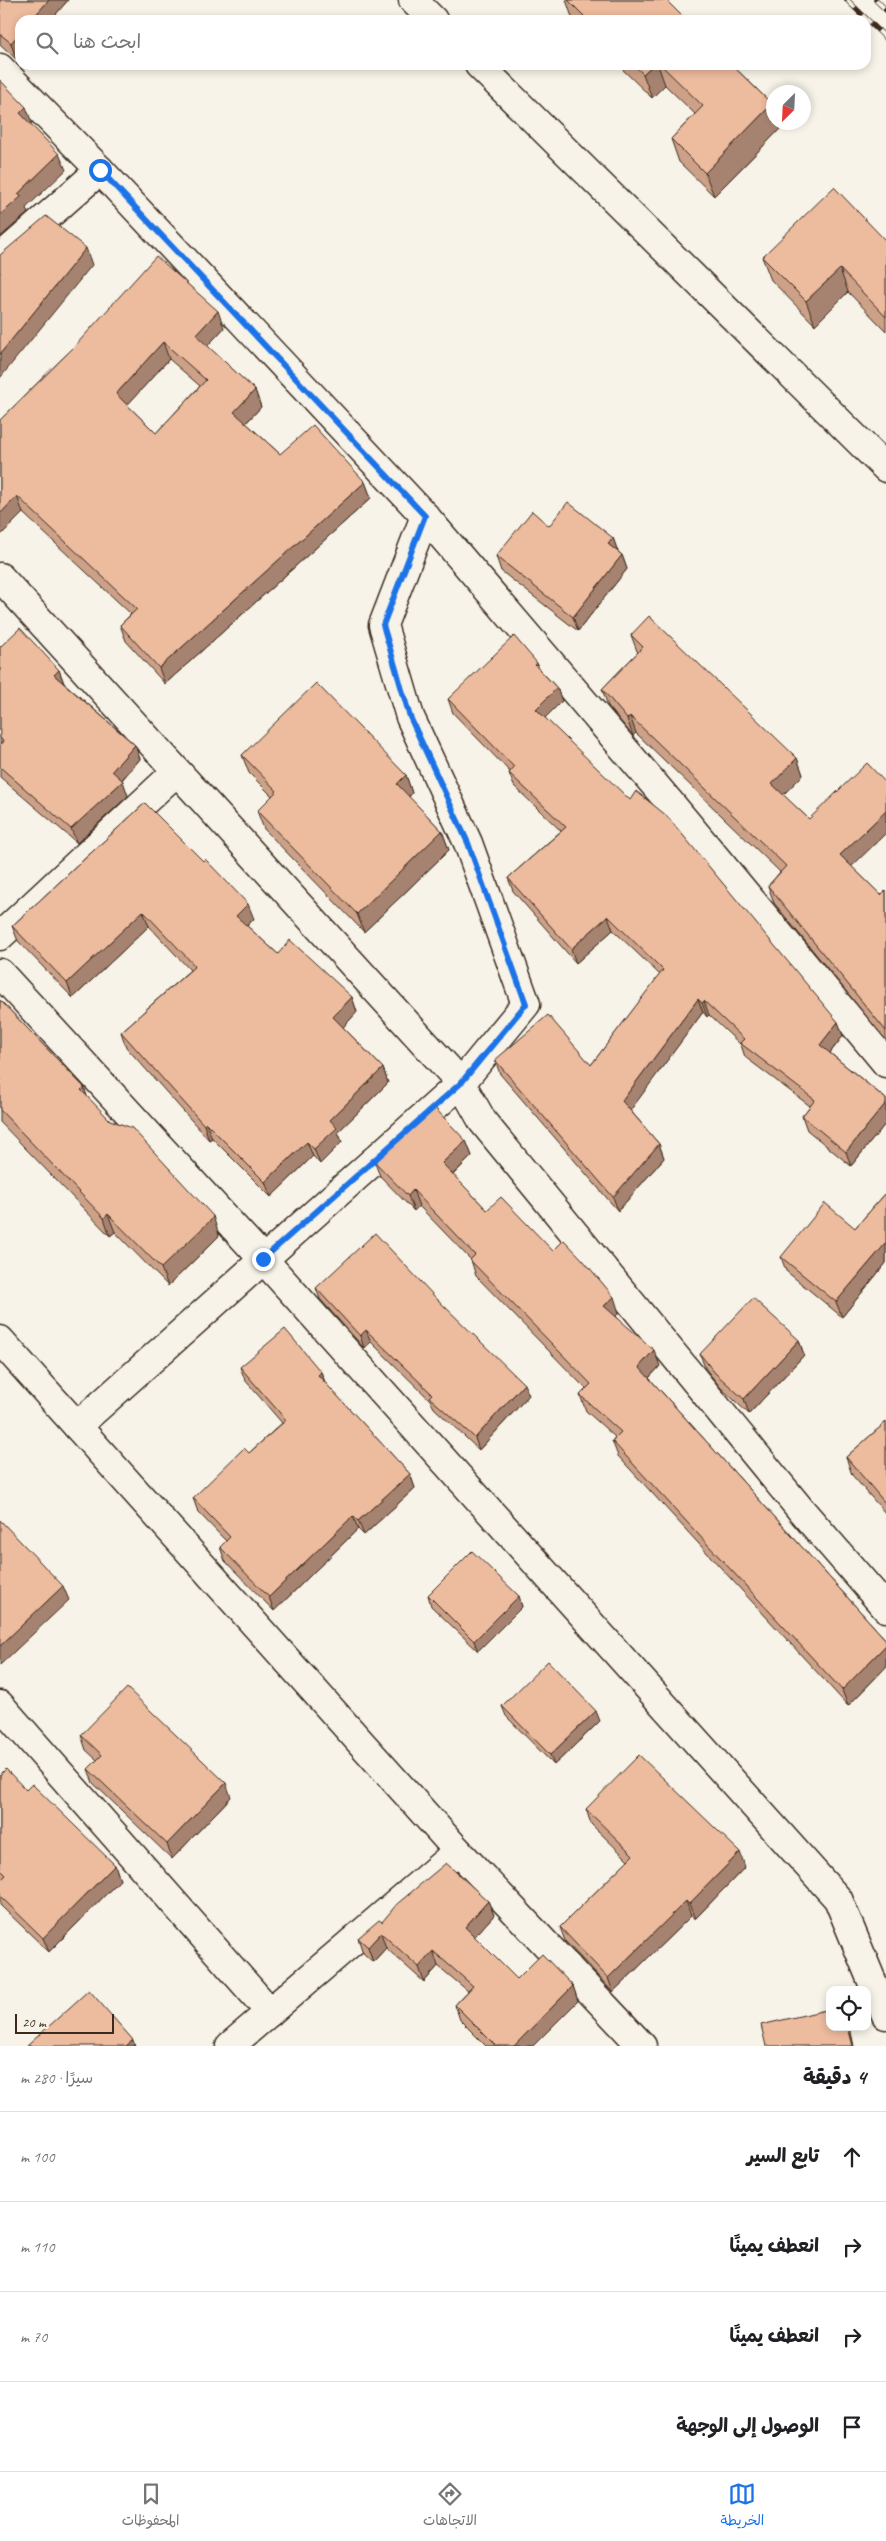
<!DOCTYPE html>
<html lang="ar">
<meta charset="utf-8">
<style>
body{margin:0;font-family:Caveat,"Playpen Sans Arabic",sans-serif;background:#f6f6f6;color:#202124;direction:rtl}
.controls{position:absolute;right:15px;bottom:15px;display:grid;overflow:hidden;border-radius:10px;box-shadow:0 2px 8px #0003}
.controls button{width:45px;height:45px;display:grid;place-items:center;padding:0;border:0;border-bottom:1px solid #e0e0e0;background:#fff;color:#202124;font:25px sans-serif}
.compass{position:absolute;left:766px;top:85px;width:45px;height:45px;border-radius:50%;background:#fff;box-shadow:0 2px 8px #0003;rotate:204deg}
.scale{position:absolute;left:15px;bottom:12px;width:99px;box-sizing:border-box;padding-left:5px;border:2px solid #3b2a1e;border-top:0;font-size:14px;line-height:18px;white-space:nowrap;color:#3b2a1e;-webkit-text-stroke:4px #f7f3e8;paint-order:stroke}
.stop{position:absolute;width:15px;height:15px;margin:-11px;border:4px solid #1a73e8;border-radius:50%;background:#fff}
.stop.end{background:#1a73e8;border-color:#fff;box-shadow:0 1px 5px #0008}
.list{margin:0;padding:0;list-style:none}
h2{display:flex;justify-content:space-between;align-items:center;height:65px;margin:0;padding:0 20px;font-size:21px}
h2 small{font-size:16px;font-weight:400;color:#757577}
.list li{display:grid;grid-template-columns:32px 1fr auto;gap:15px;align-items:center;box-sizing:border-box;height:90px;padding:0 20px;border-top:1px solid #e0e0e0}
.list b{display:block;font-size:19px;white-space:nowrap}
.list em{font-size:16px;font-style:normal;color:#757577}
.icon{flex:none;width:28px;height:28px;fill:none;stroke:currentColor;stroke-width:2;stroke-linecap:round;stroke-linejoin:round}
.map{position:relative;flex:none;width:886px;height:2046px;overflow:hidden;direction:ltr}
.search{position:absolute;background:#fff;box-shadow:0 2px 8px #0003;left:15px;right:15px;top:15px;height:55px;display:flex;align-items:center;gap:12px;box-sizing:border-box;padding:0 18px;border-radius:15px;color:#757577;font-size:19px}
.sheet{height:425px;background:#fff}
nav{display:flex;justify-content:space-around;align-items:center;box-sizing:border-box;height:70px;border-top:1px solid #e0e0e0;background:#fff;font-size:14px;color:#757577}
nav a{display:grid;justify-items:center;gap:2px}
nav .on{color:#1a73e8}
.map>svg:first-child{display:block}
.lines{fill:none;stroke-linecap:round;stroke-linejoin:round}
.minor-casing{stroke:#3b2a1e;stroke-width:31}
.tertiary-casing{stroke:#3b2a1e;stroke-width:31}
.minor{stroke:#f7f3e8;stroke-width:28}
.tertiary{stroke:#f7f3e8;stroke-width:28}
.rail-casing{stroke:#3b2a1e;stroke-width:5.5}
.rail{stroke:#f7f3e8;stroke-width:4;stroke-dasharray:11;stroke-linecap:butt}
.wall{fill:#cca188;stroke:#3b2a1e;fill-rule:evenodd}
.shaded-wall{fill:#a6836f;stroke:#3b2a1e}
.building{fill:#edbb9e;stroke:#3b2a1e;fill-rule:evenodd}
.route{stroke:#1a73e8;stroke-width:6}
</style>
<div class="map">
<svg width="886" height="2046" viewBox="0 0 886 2046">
<rect width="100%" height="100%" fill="#f7f3e8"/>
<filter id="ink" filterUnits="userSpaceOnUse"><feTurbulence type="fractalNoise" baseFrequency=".02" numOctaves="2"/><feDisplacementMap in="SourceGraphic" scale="10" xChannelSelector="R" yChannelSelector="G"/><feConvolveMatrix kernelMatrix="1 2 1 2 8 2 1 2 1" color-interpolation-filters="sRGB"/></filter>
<g filter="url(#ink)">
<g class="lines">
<!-- minor casing -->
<g class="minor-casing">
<g id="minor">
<polyline points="413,0 433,20"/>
<polyline points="479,65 886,468"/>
<polyline points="0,68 100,170 425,516"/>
<polyline points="0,258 100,170"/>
<polyline points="0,936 176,772"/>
<polyline points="0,973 263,1259 838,1899 886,2015"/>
<polyline points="0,1340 458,1851 642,2046"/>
<polyline points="77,1426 461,1083 526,1004 468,843 410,717 383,625 425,516 672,805 886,1063"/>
<polyline points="0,1705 270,2012"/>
<polyline points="230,2046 458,1851"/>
</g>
</g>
<!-- tertiary casing -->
<g class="tertiary-casing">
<polyline id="tertiary" points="0,577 461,1083 483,1122 801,1510 886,1608"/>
</g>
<!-- minor -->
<use href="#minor" class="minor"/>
<!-- tertiary -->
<use href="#tertiary" class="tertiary"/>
<!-- rail casing -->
<g class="rail-casing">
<g id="rail">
<polyline points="847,0 886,38"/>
<polyline points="876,0 886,10"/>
</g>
</g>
<!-- rail -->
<use href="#rail" class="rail"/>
</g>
<!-- wall -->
<g class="wall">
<polygon points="0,0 68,0 51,20 20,20 16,59 0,44"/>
<polygon points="566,0 666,0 686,20 573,20"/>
<polygon points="618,65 732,65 772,104 774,108 774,122 779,122 781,128 714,196 679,162 671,139 695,114 665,85 652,98"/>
<polygon points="886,241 886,331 848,292 815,325 771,280 762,257"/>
<path d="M224 328 207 346 255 390 261 407 246 423 280 454 365 482 371 498 165 684 126 641 120 625 131 614 23 513 1 535 0 534V420L74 347ZM169 359 200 386 156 433 127 405Z"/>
<polygon points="549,526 613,538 618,552 622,555 627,569 578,631 501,571 496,556"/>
<polygon points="631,635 797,758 803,775 783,795 809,819 886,783 886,833 851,866 881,895 886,890 886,1040 774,903 768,886 780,872 636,733 633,736 608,706 602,689 638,652 637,651"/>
<polygon points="0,647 59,670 64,683 135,745 140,759 122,780 128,796 77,843 0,777"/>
<polygon points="537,663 539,669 557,688 562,701 545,718 838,1022 843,1036 830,1053 886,1099 886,1123 851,1166 807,1130 802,1116 810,1106 745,1057 741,1045 709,1015 707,1017 703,1012 630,1110 659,1144 664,1158 618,1211 500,1074 495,1060 591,1065 660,975 613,930 576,963 513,891 508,878 561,831 514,786 509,773 510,772 453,713 448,699"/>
<polygon points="242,755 406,775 412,793 409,797 442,831 449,850 364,932 264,829 257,811 272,796 249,773"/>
<polygon points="145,803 254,919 247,926 278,954 352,997 357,1012 343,1027 383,1068 388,1083 338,1132 342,1142 320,1164 313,1156 271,1197 212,1138 209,1140 126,1047 121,1032 190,970 149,926 73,998 18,941 12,926"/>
<polygon points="0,1000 84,1087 87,1097 219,1235 218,1237 168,1286 115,1232 110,1236 0,1122"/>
<polygon points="466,1141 472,1156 453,1175 487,1210 553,1251 619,1313 616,1316 660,1366 649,1378 886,1640 886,1667 848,1706 618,1456 612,1441 615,1437 586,1411 580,1395 586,1389 476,1276 471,1260 419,1206 414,1211 380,1176 374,1161"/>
<polygon points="886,1193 886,1263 842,1317 786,1271 781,1257 855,1228"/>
<polygon points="316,1288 436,1298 529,1395 479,1450 434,1408 430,1400 371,1342 364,1348 320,1299"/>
<polygon points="799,1340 804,1355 749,1414 720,1387 705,1368 700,1354"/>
<polygon points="240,1367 321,1372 326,1384 410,1474 415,1488 364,1535 358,1529 274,1611 225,1561 220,1547 226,1541 198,1512 193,1498 249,1453 282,1423 245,1380"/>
<polygon points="886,1422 886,1514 852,1475 846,1457"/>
<polygon points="428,1595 519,1596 522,1607 478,1651 431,1606"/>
<polygon points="502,1706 600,1721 554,1765 506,1716"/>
<polygon points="81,1735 231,1797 172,1859 93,1783 88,1769 97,1760 86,1750"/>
<polygon points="0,1775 26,1790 115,1865 120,1880 49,1952 0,1905 0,1881 1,1880 0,1879"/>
<polygon points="586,1809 745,1867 695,1919 691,1916 613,1992 565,1941 560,1927 628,1860 591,1824"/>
<polygon points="488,1901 494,1915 474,1937 517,1979 573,1986 578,2001 533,2046 486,2046 460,2020 455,2005 468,1991 438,1966 424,1982 386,1948 373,1962 363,1953 358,1938 382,1922"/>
</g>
<!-- shaded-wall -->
<g class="shaded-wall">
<polygon points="49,0 68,0 51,20 31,20"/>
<polygon points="20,33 20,54 16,59 11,43"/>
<polygon points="653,65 658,65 665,85 652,98 643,74"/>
<polygon points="772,104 774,108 774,122 779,122 781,128 714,196 705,173"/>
<polygon points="26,107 32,123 26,130 20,113"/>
<polygon points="59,154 66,170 26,208 28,213 0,237 0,215 18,194"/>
<polygon points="86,248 92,265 0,378 0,354"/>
<polygon points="840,269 848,292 815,325 806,301"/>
<polygon points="218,311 224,328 202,352 196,335"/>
<polygon points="163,342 169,359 122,411 116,394"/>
<polygon points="255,390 261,407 240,429 234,412"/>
<polygon points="365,482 371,498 165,684 159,668"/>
<polygon points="17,496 23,513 1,535 0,531 0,514"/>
<polygon points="613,538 618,552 608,544"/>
<polygon points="622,555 627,569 578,631 573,617"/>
<polygon points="59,670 64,684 54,675"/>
<polygon points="557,688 562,701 541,722 536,709"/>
<polygon points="630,716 636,733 633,736 627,719"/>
<polygon points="135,745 140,759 117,785 112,771"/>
<polygon points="797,758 803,775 778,800 772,784"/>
<polygon points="406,775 412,793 403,802 397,784"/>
<polygon points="123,781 128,796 77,843 71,829"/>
<polygon points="886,811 886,833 846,872 840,855"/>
<polygon points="442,831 449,850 364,932 357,914"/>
<polygon points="248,904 254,919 241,931 236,916"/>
<polygon points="143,911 149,926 73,998 67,983"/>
<polygon points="608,916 613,930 576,963 571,949"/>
<polygon points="352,997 357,1012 339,1032 333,1017"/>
<polygon points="698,999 703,1012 627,1115 622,1101"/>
<polygon points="704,1001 709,1015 707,1017 702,1003"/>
<polygon points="838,1022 843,1036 825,1059 820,1045"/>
<polygon points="383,1068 388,1083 338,1132 342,1142 320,1164 314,1149 330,1120"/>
<polygon points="84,1087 90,1105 81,1090"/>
<polygon points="886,1103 886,1123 851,1166 846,1152"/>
<polygon points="206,1123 212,1138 209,1140 204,1125"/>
<polygon points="466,1141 472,1156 448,1179 442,1163"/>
<polygon points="307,1142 313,1156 271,1197 265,1182"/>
<polygon points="659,1144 664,1158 618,1211 613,1197"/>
<polygon points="413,1190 419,1206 414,1211 408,1196"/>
<polygon points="108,1214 115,1232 110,1236 104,1218"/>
<polygon points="213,1216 219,1235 218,1237 168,1286 161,1268"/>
<polygon points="886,1243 886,1263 842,1317 836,1302"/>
<polygon points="614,1297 619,1313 610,1322 604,1306"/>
<polygon points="366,1330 371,1342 364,1348 360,1336"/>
<polygon points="799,1340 804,1355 749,1414 744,1399"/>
<polygon points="654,1350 660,1366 644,1383 639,1367"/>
<polygon points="321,1372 326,1386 318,1375"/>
<polygon points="524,1384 529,1395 479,1450 475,1438"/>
<polygon points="410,1474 415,1488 364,1535 358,1521"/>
<polygon points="353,1516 358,1529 274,1611 269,1597"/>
<polygon points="63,1586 69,1600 0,1665 0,1646"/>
<polygon points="519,1596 522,1607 478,1651 474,1641"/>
<polygon points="886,1645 886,1667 848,1706 842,1690"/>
<polygon points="596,1711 600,1721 554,1765 550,1755"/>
<polygon points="226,1783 231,1797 172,1859 167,1844"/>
<polygon points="740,1852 745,1867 695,1919 689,1904"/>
<polygon points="115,1865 120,1880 49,1952 43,1938"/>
<polygon points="488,1901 494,1915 470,1942 465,1927"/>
<polygon points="686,1901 691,1916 613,1992 608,1978"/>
<polygon points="381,1933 386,1948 373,1962 368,1947"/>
<polygon points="433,1951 438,1966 424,1982 419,1967"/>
<polygon points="573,1986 578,2001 533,2046 514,2046"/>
<polygon points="848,2027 850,2027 854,2046 853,2046"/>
<polygon points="133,2040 135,2046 126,2046"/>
</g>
<!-- building -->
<g class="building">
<polygon points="0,0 49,0 31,20 20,20 20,33 11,43 0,34"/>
<polygon points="568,0 666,0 686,20 588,20"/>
<polygon points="634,65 653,65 643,74"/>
<polygon points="661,65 732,65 772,104 705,173 671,139 703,106"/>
<polygon points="0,80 26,107 20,113 59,154 18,194 22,196 0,215"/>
<polygon points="834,187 886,241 886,317 840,269 806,301 762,257"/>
<polygon points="46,216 86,248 0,354 0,255"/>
<path d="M156 256 218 311 196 335 255 390 234 412 280 454 313 425 365 482 159 668 120 625 137 609 17 496 0 514V420L74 347ZM163 342 206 380 156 433 116 394Z"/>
<polygon points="568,502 613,538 608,544 622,555 573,617 496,556 532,511 549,526"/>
<polygon points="649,616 797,758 772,784 809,819 867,763 886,783 886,811 840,855 881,895 886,890 886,1031 768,886 786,866 630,716 627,719 602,689 643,647 631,635"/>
<polygon points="20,628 59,670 54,675 135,745 112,771 123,781 71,829 0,767 0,745 3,741 0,738 0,647"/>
<polygon points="514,636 537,663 535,665 557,688 536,709 630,800 636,791 667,816 838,1022 820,1045 886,1099 886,1103 846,1152 802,1116 815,1100 740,1043 744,1039 704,1001 702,1003 698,999 622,1101 659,1144 613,1197 495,1060 548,1015 591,1065 663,970 608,916 571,949 508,878 566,827 509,773 514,767 448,699"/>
<polygon points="316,683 406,775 397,784 442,831 357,914 257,811 277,791 242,755"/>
<polygon points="145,803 203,861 205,859 248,904 236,916 278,954 290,940 352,997 333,1017 383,1068 330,1120 337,1128 314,1149 307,1142 265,1182 206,1123 204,1125 121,1032 195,966 143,911 67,983 12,926"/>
<polygon points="0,1000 84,1087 81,1090 110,1120 132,1128 213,1216 212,1219 161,1268 108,1214 104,1218 0,1110"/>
<polygon points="434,1107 466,1141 442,1163 487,1210 501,1197 553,1251 564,1240 583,1260 614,1297 604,1306 654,1350 639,1367 886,1640 886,1645 842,1690 612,1441 621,1432 580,1395 591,1384 470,1260 475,1255 413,1190 408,1196 374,1161"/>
<polygon points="886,1193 886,1243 836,1302 781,1257 825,1203 855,1228"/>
<polygon points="375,1233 436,1298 524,1384 475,1438 429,1397 432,1394 366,1330 360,1336 316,1288"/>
<polygon points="753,1298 799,1340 744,1399 715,1373 700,1354"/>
<polygon points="285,1329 321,1372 318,1375 410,1474 358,1521 353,1516 269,1597 220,1547 230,1537 193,1498 244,1448 249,1453 286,1420 240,1367"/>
<polygon points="886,1422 886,1504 846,1457"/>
<polygon points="0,1520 63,1586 0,1646"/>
<polygon points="472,1551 519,1596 474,1641 428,1595"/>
<polygon points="548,1661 596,1711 550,1755 502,1706"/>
<polygon points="127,1688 226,1783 167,1844 88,1769 102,1755 81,1735"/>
<polygon points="639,1755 740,1852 689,1904 686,1901 608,1978 560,1927 633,1855 586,1809"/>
<polygon points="6,1769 26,1790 32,1784 115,1865 43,1938 0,1896 0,1881 6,1875 0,1869 0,1775"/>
<polygon points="446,1863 488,1901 465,1927 517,1979 542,1954 573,1986 514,2046 496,2046 455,2005 473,1986 433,1951 419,1967 381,1933 368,1947 358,1938 379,1920 382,1922 397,1904"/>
<polygon points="89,1990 133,2040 126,2046 27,2046"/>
<polygon points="830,2009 830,2027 848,2027 853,2046 766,2046 761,2025"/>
</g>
</g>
<g class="lines" filter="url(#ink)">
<!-- route -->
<polyline class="route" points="100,170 425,516 383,625 410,717 468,843 526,1004 461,1083 263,1259"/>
</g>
</svg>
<div class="controls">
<button><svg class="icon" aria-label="locate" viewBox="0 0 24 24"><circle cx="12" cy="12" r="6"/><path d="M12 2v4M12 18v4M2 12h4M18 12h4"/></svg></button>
</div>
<svg class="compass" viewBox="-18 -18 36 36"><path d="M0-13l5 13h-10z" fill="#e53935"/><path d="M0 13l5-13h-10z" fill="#757577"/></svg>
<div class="scale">20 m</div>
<div class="stop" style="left:100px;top:170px"></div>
<div class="stop end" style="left:263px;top:1259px"></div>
<div class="search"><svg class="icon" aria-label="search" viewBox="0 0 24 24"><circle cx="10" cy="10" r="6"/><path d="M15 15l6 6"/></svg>ابحث هنا</div>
</div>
<section class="sheet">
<h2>4 دقيقة<small>سيرًا · 280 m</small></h2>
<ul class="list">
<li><svg class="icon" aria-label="ahead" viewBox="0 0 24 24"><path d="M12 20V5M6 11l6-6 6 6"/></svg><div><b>تابع السير</b></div><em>100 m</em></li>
<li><svg class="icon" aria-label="right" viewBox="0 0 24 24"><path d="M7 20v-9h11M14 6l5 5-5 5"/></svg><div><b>انعطف يمينًا</b></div><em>110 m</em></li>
<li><svg class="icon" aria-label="right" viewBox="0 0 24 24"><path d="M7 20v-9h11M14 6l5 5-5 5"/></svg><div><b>انعطف يمينًا</b></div><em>70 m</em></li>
<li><svg class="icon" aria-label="arrive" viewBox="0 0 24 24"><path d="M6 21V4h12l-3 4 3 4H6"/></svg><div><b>الوصول إلى الوجهة</b></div></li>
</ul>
</section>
<nav>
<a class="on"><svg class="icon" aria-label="map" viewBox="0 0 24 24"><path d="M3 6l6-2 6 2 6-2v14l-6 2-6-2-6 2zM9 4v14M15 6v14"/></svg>الخريطة</a>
<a><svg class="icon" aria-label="directions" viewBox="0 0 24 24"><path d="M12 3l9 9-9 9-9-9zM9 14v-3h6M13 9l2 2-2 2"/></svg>الاتجاهات</a>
<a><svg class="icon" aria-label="saved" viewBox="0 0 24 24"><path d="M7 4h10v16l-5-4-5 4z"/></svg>المحفوظات</a>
</nav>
